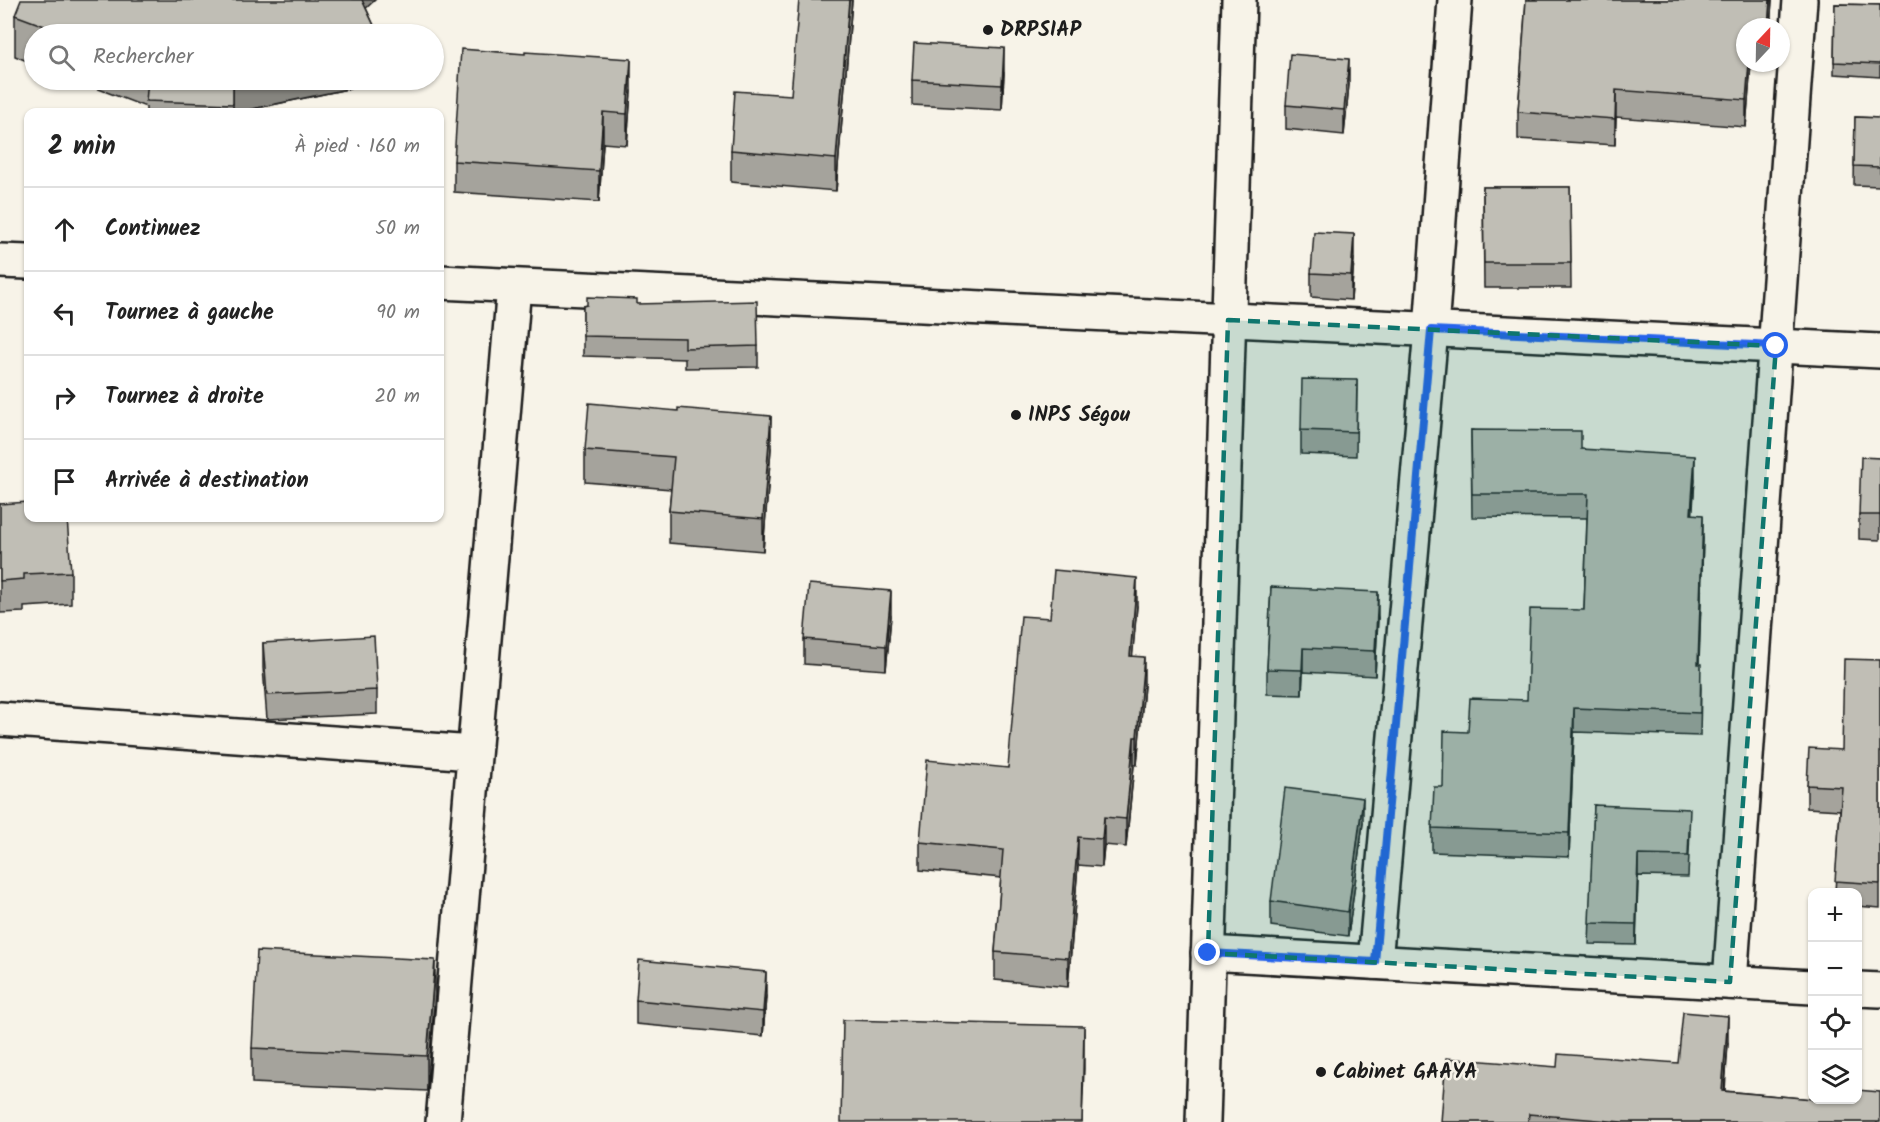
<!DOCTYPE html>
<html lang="fr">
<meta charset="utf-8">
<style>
body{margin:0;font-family:Kalam,sans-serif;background:#f6f6f6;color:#222}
.controls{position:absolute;right:18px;bottom:18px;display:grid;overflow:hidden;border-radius:12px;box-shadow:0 2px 4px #0004}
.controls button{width:54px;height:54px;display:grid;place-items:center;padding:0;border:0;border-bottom:2px solid #e0e0e0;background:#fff;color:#222;font:30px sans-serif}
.compass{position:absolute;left:1736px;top:18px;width:54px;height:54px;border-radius:50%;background:#fff;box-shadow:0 2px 4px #0004;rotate:22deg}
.stop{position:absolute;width:18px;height:18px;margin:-14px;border:4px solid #2563eb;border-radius:50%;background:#fff}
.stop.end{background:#2563eb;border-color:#fff;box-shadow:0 2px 6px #0008}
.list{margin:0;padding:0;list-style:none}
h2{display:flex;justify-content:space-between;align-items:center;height:78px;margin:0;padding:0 24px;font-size:26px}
h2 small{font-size:20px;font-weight:400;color:#767676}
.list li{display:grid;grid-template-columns:39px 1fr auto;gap:18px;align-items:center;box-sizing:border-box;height:84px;padding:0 24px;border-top:2px solid #e0e0e0}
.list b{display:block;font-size:22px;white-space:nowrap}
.list em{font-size:20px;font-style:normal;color:#767676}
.icon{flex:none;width:33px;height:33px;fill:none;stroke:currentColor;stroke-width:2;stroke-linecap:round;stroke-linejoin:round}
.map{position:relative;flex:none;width:1880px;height:1122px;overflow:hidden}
.search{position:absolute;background:#fff;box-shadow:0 2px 4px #0004;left:24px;top:24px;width:420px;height:66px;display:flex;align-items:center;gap:15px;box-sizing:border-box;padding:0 21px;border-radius:33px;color:#767676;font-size:22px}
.panel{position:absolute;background:#fff;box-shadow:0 2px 4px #0004;left:24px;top:108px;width:420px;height:414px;border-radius:12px}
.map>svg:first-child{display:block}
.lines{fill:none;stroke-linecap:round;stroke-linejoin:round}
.street-casing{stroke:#1c1c1c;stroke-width:38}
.street{stroke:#f7f3e8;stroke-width:33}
.wall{fill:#a5a39c;stroke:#1c1c1c;stroke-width:1.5}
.shaded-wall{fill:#86857f;stroke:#1c1c1c;stroke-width:1.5}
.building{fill:#c0beb5;stroke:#1c1c1c;stroke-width:1.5}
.route{stroke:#2563eb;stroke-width:8}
.marked{fill:#0f766e;fill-opacity:0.2;stroke:#0f766e;stroke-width:4.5;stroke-dasharray:12 8;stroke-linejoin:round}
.poi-dot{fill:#1c1c1c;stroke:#f7f3e8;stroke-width:2}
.labels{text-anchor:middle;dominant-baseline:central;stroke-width:5;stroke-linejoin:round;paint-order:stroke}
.poi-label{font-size:21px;font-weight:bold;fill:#1c1c1c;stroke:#f7f3e8;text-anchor:start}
</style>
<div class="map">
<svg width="1880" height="1122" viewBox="0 0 1880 1122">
<rect width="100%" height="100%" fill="#f7f3e8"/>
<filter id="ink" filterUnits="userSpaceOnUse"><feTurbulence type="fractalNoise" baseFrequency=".0167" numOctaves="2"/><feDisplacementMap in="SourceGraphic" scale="12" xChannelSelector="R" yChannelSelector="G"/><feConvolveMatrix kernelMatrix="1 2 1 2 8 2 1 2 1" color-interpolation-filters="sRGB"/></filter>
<g filter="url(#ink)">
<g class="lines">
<!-- street casing -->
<g class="street-casing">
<g id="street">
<polyline points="0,261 28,262"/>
<polyline points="440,282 1880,351"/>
<polyline points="0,719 473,753"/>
<polyline points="1208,953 1812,987"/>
<polyline points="1375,962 1431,330 1455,0"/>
<polyline points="1730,982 1800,0"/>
<polyline points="1858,989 1880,990"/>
<polyline points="443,1122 514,286"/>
<polyline points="1203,1122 1239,0"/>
</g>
</g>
<!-- street -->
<use href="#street" class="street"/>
</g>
<!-- wall -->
<g class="wall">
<polygon points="852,0 836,191 731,182 731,150 791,95"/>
<polygon points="1526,0 1772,0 1770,27 1745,27 1745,63 1767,63 1767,65 1751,64 1746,127 1616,117 1615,145 1518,139 1518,112"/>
<polygon points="1835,4 1880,5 1880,77 1834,74"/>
<polygon points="366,8 378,34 34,34 34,64 15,56 15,15"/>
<polygon points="525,54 631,91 627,145 603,143 599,202 454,192 454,161"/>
<polygon points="1004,73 1002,110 912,105 912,80"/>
<polygon points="75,80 381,80 381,82 238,112 146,112 146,107"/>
<polygon points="1349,84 1344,135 1286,129 1286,105"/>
<polygon points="1855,117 1880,118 1880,186 1854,185"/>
<polygon points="1483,187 1570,187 1571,288 1484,288"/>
<polygon points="1354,259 1351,300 1311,297 1311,273"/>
<polygon points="637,304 758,346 758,367 685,368 685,359 583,356 583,306"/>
<polygon points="1357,380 1356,456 1301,454 1301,430"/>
<polygon points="1471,430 1581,449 1695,479 1692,514 1703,538 1699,664 1701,688 1700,736 1574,732 1569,857 1432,852 1432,828 1443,787 1468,732 1527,700 1584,610 1587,518 1472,517"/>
<polygon points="771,448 763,551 669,543 669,511 671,489 585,482 585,450"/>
<polygon points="1880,458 1880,540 1859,539 1859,515"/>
<polygon points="0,504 71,572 71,604 24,607 24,612 0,613"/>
<polygon points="1271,587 1378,617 1375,676 1303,672 1302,695 1267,694 1267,669"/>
<polygon points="1137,606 1132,656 1144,685 1137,765 1134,765 1126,847 1104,845 1102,867 1078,865 1068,987 995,980 995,952 1001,878 920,870 920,842 1008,768 1050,618"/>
<polygon points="891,616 886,670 804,664 804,639"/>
<polygon points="263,643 377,690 377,714 267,719 263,668"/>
<polygon points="1880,660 1880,908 1857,906 1857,892 1835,892 1840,810 1807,808 1807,785 1842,750"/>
<polygon points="1594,805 1690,830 1688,877 1638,876 1636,945 1589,944"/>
<polygon points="1363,823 1348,936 1271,926 1271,901"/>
<polygon points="435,995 427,1091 252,1083 252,1048"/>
<polygon points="766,996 763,1036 636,1024 636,1000"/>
<polygon points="1728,1043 1725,1091 1812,1099 1880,1122 1441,1122 1557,1067 1678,1063"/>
</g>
<!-- shaded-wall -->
<g class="shaded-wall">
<polygon points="352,0 375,0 352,21"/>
<polygon points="849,0 852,0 836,191 836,159"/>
<polygon points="1770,0 1772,0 1770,27 1768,27"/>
<polygon points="1004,48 1004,73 1002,110 1002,85"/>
<polygon points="631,59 631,91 627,145 627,114"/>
<polygon points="1349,59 1349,84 1344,135 1344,110"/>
<polygon points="1749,63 1751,63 1746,127 1746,100"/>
<polygon points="233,80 381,80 381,82 238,112 233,112"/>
<polygon points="1616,90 1616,117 1615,145 1615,119"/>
<polygon points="603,112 603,143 599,202 599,171"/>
<polygon points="1354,234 1354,259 1351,300 1351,275"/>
<polygon points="771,416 771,448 763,551 763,519"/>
<polygon points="1695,456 1695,479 1691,538 1691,514"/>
<polygon points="1703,515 1703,538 1698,687 1698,664"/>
<polygon points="1137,578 1137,606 1130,684 1130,656"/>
<polygon points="891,591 891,616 886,670 886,646"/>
<polygon points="1378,592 1378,617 1375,676 1375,651"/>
<polygon points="1303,648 1303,672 1302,695 1302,670"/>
<polygon points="1144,657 1144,685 1137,765 1137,737"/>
<polygon points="1574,708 1574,732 1569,857 1569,833"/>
<polygon points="1134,737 1134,765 1126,847 1126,819"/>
<polygon points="1363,798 1363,823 1348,936 1348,912"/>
<polygon points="1104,817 1104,845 1102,867 1102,839"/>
<polygon points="1078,837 1078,865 1068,987 1068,958"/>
<polygon points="1638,855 1638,876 1636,945 1636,924"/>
<polygon points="435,960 435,995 427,1091 427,1056"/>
<polygon points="766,972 766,996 763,1036 763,1012"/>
<polygon points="1728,1016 1728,1043 1722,1118 1722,1091"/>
<polygon points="1084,1026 1084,1069 1082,1122"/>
</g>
<!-- building -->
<g class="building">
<polygon points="21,0 362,0 378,34 66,34 15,15"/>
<polygon points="799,0 849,0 836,159 731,150 735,91 791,95"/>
<polygon points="1526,0 1770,0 1768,27 1745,27 1745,63 1749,63 1746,100 1616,90 1615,119 1518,112"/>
<polygon points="1835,4 1880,5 1880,64 1834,62"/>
<polygon points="914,43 1004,48 1002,85 912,80"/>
<polygon points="461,49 525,54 525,52 631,59 627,114 603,112 599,171 454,161"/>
<polygon points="1290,54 1349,59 1344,110 1286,105"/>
<polygon points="148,80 233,80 233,104 146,101"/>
<polygon points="1855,117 1880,118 1880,167 1854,166"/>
<polygon points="1483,187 1570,187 1571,263 1484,263"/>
<polygon points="1314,232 1354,234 1351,275 1311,273"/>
<polygon points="587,297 637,299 637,304 757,301 758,346 685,348 685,338 583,336 583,306 587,305"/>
<polygon points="1302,379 1357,380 1356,432 1301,430"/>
<polygon points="589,403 678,411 678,408 771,416 763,519 669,511 674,457 585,450"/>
<polygon points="1471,430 1581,431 1581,449 1695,456 1691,514 1703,515 1698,664 1701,664 1700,713 1574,708 1569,833 1432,828 1434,787 1443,787 1444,731 1468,732 1470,698 1527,700 1530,609 1584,610 1588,494 1472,494"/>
<polygon points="1861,457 1880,458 1880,515 1859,515"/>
<polygon points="28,502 28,518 67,518 71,572 24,574 24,579 0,581 0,504"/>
<polygon points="1054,570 1137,578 1130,656 1144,657 1137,737 1134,737 1126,819 1104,817 1102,839 1078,837 1068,958 995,952 1003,850 920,842 927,760 1008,768 1021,616 1050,618"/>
<polygon points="809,584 891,591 886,646 804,639"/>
<polygon points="1271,587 1378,592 1375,651 1303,648 1302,670 1267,669"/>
<polygon points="374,636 377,690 267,695 263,643"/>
<polygon points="1844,659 1880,660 1880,884 1835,881 1842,787 1807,785 1809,748 1842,750"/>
<polygon points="1285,788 1363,798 1348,912 1271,901"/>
<polygon points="1594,805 1690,809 1688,856 1638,855 1636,924 1589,923"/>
<polygon points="257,951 435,960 427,1056 252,1048"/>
<polygon points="639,960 766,972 763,1012 636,1000"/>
<polygon points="1683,1012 1728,1016 1722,1091 1812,1099 1812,1095 1812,1100 1857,1100 1857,1090 1880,1092 1880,1122 1622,1122 1529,1114 1528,1122 1441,1122 1446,1058 1557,1067 1558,1054 1678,1063"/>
<polygon points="843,1020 1084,1026 1082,1122 841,1122"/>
</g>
</g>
<g class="lines" filter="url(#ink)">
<!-- route -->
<polyline class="route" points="1208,953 1375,962 1431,330 1776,346"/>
</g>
<!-- marked area -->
<path class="marked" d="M1228 320 1776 346 1730 982 1208 953Z"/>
<!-- markers -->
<g class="poi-dot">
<circle cx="988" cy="30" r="6"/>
<circle cx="1016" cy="415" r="6"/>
<circle cx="1321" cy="1072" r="6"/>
</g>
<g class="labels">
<!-- poi labels -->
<g class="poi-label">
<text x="1000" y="30">DRPSIAP</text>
<text x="1028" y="415">INPS Ségou</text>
<text x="1333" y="1072">Cabinet GAAYA</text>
</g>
</g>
</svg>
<div class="controls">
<button>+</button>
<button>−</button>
<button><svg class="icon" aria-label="locate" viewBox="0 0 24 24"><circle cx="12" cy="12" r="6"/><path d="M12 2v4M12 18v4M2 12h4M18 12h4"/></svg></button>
<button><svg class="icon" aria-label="layers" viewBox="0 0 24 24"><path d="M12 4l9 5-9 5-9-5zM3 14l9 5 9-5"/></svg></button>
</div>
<svg class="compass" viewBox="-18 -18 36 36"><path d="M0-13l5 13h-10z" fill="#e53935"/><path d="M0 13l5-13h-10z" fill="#767676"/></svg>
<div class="stop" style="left:1776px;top:346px"></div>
<div class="stop end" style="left:1208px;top:953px"></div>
<div class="search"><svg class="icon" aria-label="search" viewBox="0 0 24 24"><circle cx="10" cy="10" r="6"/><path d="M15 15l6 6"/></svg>Rechercher</div>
<section class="panel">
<h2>2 min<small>À pied · 160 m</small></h2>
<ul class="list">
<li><svg class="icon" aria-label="ahead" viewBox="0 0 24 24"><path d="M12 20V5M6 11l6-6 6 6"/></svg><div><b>Continuez</b></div><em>50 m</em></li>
<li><svg class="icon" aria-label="left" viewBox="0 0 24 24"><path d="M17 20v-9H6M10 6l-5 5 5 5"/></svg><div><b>Tournez à gauche</b></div><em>90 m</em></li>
<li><svg class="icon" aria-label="right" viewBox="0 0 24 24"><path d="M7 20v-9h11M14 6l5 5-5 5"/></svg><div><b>Tournez à droite</b></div><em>20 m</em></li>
<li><svg class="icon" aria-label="arrive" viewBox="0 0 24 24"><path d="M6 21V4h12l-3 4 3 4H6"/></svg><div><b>Arrivée à destination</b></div></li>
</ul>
</section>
</div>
